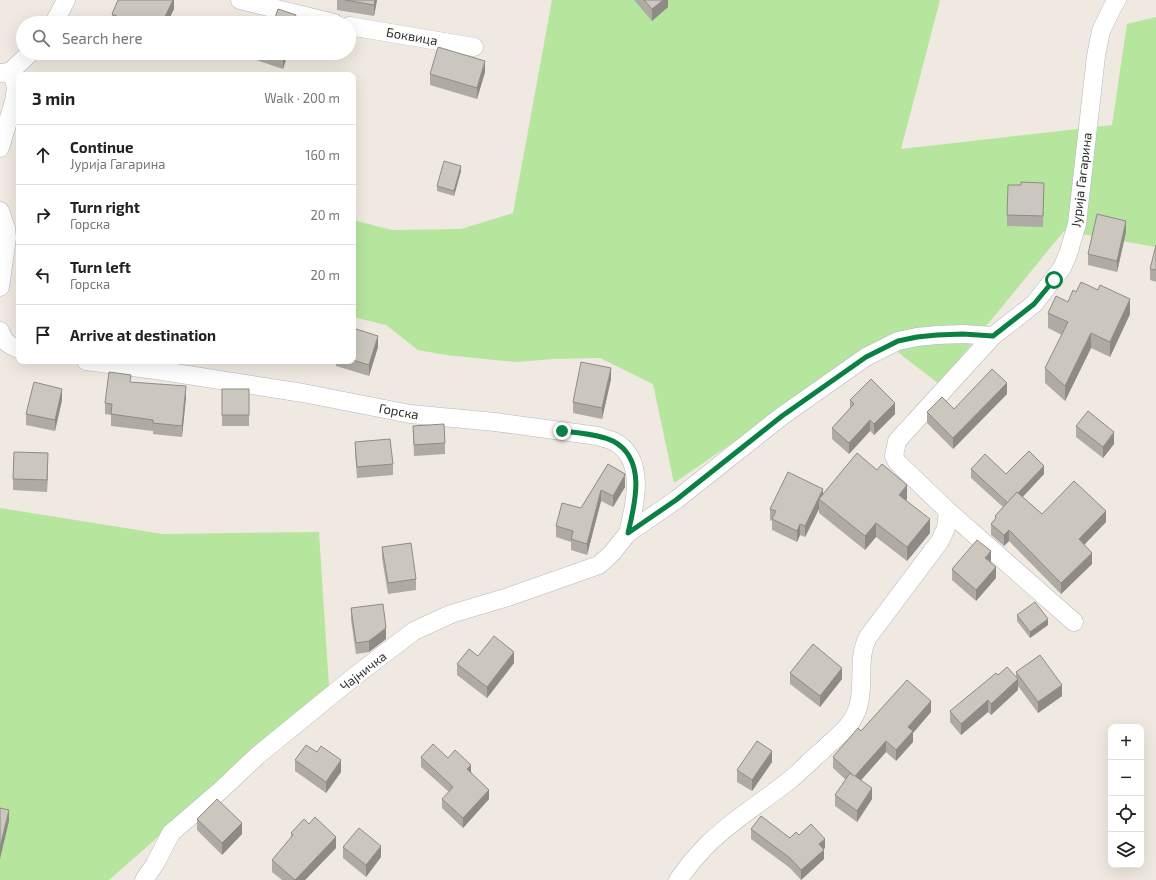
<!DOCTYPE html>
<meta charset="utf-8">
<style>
body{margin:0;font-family:"Exo 2",sans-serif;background:#f2f2f2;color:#222}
.controls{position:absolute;right:12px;bottom:12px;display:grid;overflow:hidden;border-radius:8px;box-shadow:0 4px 16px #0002}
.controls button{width:36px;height:36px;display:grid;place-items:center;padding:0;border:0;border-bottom:1px solid #e0e0e0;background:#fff;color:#222;font:20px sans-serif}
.stop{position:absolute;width:12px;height:12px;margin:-9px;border:3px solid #0b8043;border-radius:50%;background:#fff}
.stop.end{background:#0b8043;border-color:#fff;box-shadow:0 1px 4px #0008}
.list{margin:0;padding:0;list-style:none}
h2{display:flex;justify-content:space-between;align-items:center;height:52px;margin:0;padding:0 16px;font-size:17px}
h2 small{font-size:13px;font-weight:400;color:#767676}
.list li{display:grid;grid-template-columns:26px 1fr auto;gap:12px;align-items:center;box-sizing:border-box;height:60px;padding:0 16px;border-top:1px solid #e0e0e0}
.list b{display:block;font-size:15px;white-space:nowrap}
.list p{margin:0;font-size:13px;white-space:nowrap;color:#767676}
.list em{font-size:13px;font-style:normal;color:#767676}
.icon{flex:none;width:22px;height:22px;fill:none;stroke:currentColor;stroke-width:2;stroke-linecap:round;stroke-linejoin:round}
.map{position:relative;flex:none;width:1156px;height:880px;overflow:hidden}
.search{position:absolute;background:#fff;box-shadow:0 4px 16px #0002;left:16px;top:16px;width:340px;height:44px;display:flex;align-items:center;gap:10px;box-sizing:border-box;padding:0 14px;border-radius:22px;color:#767676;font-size:15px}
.panel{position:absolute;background:#fff;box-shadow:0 4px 16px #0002;left:16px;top:72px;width:340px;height:292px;border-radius:8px}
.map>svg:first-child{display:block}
.green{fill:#b6e59e}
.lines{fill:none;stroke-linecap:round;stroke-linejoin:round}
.street-casing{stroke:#b4b7c1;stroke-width:19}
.street{stroke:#fff;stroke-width:18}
.wall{fill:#afaba4}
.shaded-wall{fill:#8e8b86}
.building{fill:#cbc7bf;stroke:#8e8b86}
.route{stroke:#0b8043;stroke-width:5}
.labels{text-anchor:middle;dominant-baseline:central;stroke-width:3;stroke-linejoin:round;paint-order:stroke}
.street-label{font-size:13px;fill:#2e2e2e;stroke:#fff}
</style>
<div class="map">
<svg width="1156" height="880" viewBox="0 0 1156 880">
<rect width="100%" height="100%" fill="#efe9e1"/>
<!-- green -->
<g class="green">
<polygon points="552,0 940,0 901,149 1112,125 1127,24 1156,17 1156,247 1064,231 939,384 882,340 674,483 653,384 600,358 554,359 516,362 446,355 418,350 386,325 353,317 353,220 392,230 461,229 513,213"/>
<polygon points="0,508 163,534 319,532 329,687 109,880 0,880"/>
</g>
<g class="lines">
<!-- street casing -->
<g class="street-casing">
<g id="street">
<polyline points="240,0 334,23"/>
<polyline points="54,23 66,0"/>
<polyline points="349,26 474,47"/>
<polyline points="10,72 30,53"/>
<polyline points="0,73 10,72 14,80 16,88 14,101 0,148"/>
<polyline points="0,211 6,228 7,238 0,287"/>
<path d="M0 331C4 342 8 345 19 349"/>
<polyline points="993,336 897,441 894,456 897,462 948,511 1074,622"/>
<path d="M86 361 156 370 303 393 410 414 495 422 598 436C603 438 608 439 613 441 647 458 635 505 628 533"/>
<polyline points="144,880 155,864 171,833 221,790 257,756 355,676 414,631 451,614 508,597 599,565 612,553 628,533 676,500 782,416 866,357 898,341 917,337 937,335 963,334 993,336 1034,304 1062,268 1068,254 1077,224 1096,56 1101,31 1113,6 1117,0"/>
<path d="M678 880C687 867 696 856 707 845 732 820 764 801 791 779 802 770 812 759 823 750 831 742 840 735 847 727 872 698 853 665 868 637L940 541 946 528 948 511"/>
</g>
</g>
<!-- street -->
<use href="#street" class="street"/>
</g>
<!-- wall -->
<g class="wall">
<polygon points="174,0 174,9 167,23 112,23 112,14"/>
<polygon points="337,0 377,0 374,16 337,10"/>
<polygon points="634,0 668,0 668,7 652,21"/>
<polygon points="256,53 288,53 283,69 256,60"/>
<polygon points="485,72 477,99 430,85 430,74"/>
<polygon points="461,171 454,196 437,191 437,186"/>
<polygon points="1044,194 1043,227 1007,226 1007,215"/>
<polygon points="1126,232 1117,272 1088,265 1088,254"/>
<polygon points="1156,245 1156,282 1150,280 1150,269"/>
<polygon points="1068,302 1130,314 1110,357 1091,348 1065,401 1045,383 1045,368 1062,335 1048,328 1048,313"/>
<polygon points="353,328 378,347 369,376 336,366 336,361 353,361"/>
<polygon points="611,379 602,419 573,413 573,402"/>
<polygon points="131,382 186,397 182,437 153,434 153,431 111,426 111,415 105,414 105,403"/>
<rect x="222" y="389" width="27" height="37"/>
<polygon points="1007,394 953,449 927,423 927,412 954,409"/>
<polygon points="62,400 55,431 26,425 26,414"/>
<polygon points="850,400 895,414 874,435 870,431 849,454 832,439 832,428 850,408"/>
<polygon points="413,426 445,443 445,454 414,456"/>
<polygon points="1076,426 1114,444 1103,458 1076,437"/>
<polygon points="355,442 393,464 393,475 357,478 355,453"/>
<polygon points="48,464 47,492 13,490 13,479"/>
<polygon points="608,464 625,474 625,487 613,507 601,501 587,555 571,550 571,542 556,537 556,526 581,508"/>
<polygon points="971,469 1006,474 1044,474 1023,497 1042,514 1106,522 1084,545 1092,564 1061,594 1009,541 1004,546 991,535 991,524 995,519 995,516 1003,507 971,478"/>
<polygon points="823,494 907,499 906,500 930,533 907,561 876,537 865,550 819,513 819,509 805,537 800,535 797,542 772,530 772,521 770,520 770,509"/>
<polygon points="382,547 416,579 416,590 388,594 382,558"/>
<polygon points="991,562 996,578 976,601 952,580 952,569"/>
<polygon points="351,608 386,639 369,652 356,654 351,620"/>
<polygon points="1017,615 1048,625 1030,638 1017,621"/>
<polygon points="478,656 514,663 487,698 457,675 457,664"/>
<polygon points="1016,672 1062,696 1038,713 1018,686 1018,690 991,715 988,712 961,735 950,722 950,711 998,675 1016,677"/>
<polygon points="790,673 842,679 820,707 790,684"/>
<polygon points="931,712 913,733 913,742 896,761 886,752 861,780 872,799 857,822 835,806 835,795 846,780 833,768 833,757 861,731"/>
<polygon points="421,757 448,758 471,772 489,799 463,828 442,808 442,799 449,792 421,767"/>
<polygon points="295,760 341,772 326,793 295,771"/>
<polygon points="772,762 752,791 737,782 737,770"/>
<polygon points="197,819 242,834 222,855 197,830"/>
<polygon points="751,829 790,838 799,835 825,848 823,849 824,859 801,880 790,868 751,839"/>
<polygon points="291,833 336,848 305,880 282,880 272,872 272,860 291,838"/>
<polygon points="343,847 381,857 366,877 343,858"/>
</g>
<!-- shaded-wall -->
<g class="shaded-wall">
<polygon points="173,0 174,0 174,9 167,23 162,23"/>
<polygon points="375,0 377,0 374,16 374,5"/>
<polygon points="663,0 668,0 668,7 652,21 652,9"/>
<polygon points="296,15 296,23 293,23"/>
<polygon points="284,53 288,53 283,69 283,57"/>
<polygon points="485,61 485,72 477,99 477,88"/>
<polygon points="461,166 461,171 454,196 454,191"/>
<polygon points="1126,221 1126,232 1117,272 1117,261"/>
<polygon points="1130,299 1130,314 1110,357 1110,342"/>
<polygon points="1091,333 1091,348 1065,401 1065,386"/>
<polygon points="378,336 378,347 369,376 369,365"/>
<polygon points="611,368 611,379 602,419 602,408"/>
<polygon points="1007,383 1007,394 953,449 953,438"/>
<polygon points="186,386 186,397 182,437 182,426"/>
<polygon points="62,389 62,400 55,431 55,420"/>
<polygon points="895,403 895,414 874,435 874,424"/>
<polygon points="870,420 870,431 849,454 849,443"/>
<polygon points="1114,432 1114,444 1103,458 1103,447"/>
<polygon points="48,453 48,464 47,492 47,480"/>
<polygon points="1044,466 1044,474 1008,512 1008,503"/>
<polygon points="625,475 625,487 613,507 613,496"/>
<polygon points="907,485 907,499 899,509 899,495"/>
<polygon points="823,489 823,501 819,499 819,509 805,537 805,526"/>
<polygon points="601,490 601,501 587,555 587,544"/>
<polygon points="1106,511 1106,522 1079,550 1079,539"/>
<polygon points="930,519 930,533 907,561 907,547"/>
<polygon points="876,523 876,537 865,550 865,536"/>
<polygon points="800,524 800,535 797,542 797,531"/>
<polygon points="1009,530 1009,541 1004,546 1004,535"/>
<polygon points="991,551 991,562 985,558"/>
<polygon points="1092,553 1092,564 1061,594 1061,583"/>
<polygon points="996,567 996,578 976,601 976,590"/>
<polygon points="1048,619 1048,625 1030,638 1030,632"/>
<polygon points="386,628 386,639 369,652 369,641"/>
<polygon points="514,652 514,663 487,698 487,687"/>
<polygon points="842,668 842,679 820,707 820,696"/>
<polygon points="1018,679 1018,690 991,715 991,704"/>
<polygon points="1062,685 1062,696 1038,713 1038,702"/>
<polygon points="988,700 988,712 961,735 961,724"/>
<polygon points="931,701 931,712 913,733 913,742 896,761 896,750 908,727"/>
<polygon points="886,741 886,752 855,787 855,776"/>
<polygon points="772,751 772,762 752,791 752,780"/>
<polygon points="341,760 341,772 326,793 326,782"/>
<polygon points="471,765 471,774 467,769"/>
<polygon points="872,788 872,799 857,822 857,811"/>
<polygon points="489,790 489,799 463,828 463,818"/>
<polygon points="9,810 9,821 0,859 0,847"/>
<polygon points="242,823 242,834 222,855 222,843"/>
<polygon points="336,837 336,848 305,880 295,880"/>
<polygon points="825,839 825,848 819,853 819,844"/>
<polygon points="381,846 381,857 366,877 366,865"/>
<polygon points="824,850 824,859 801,880 801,870"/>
</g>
<!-- building -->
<g class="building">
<polygon points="118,0 173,0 162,23 131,23 112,14"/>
<polygon points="345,0 375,0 374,5"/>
<polygon points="644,0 663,0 652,9"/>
<polygon points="278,9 296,15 293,23 263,23 265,18 274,21"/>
<polygon points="438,47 485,61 477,88 430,74"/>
<polygon points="268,53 284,53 283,57"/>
<polygon points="444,161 461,166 454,191 437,186"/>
<polygon points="1021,182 1044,183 1043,216 1007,215 1008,185 1021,185"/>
<polygon points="1097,214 1126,221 1117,261 1088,254"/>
<polygon points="1156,245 1156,270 1150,269"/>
<polygon points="1081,282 1098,290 1100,285 1130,299 1110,342 1091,333 1065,386 1045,368 1068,322 1048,313 1056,296 1068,302 1073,290 1076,292"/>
<polygon points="353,328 378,336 369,365 353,360"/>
<polygon points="581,362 611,368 602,408 573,402"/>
<polygon points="992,369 1007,383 953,438 927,412 942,397 954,409"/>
<polygon points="109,372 131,375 130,382 186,386 182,426 153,423 153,420 111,414 112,404 105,403"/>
<polygon points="871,379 895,403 874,424 870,420 849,443 832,428 854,404 850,400"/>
<polygon points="34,382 62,389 55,420 26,414"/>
<rect x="222" y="389" width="27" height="26"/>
<polygon points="1088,411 1114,432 1103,447 1076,426"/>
<polygon points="444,424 445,443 414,445 413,426"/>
<polygon points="390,439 393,464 357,467 355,442"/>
<polygon points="1029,451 1044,466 1018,493 1017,492 1008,503 971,469 985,454 1006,474"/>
<polygon points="14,452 48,453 47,480 13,479"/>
<polygon points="857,453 877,470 882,464 907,485 899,495 930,519 907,547 876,523 865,536 819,499"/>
<polygon points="608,464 625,474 625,475 613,496 601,490 587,544 571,539 573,531 556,526 562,503 581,508"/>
<polygon points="788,472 823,489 805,526 800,524 797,531 772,519 776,511 770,509"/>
<polygon points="1074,481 1106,511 1079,539 1092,553 1061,583 1009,530 1004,535 991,524 996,518 995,516 1017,492 1042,514"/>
<polygon points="977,540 991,551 985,558 996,567 976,590 952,569"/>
<polygon points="411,543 416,579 388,583 382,547"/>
<polygon points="1035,602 1048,619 1030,632 1017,615"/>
<polygon points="383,604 386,628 369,641 356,643 351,608"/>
<polygon points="494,636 514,652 487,687 457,664 469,649 478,656"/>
<polygon points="813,644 842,668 820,696 790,673"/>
<polygon points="1040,655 1062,685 1038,702 1016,672"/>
<polygon points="1007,667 1018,679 991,704 988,700 961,724 950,711 996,673 998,675"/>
<polygon points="907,680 931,701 908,727 913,731 896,750 886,741 855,776 872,788 857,811 835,795 850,773 854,776 833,757 858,728 861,731"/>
<polygon points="757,741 772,751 752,780 737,770"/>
<polygon points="433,744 448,758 455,750 471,765 467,769 489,790 463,818 442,799 453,787 421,757"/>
<polygon points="306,745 317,752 321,746 341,760 326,782 295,760"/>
<polygon points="217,799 242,823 222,843 197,819"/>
<polygon points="0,808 9,810 0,847"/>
<polygon points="761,816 790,838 796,832 799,835 811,824 825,839 819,844 824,850 801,870 790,858 751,829"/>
<polygon points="315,817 336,837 295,880 272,860 293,835 291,833 304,819 309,824"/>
<polygon points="359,828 381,846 366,865 343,847"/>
</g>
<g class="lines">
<!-- route -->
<path class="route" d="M562 431C578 433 598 434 613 441 647 459 635 504 628 533L676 500 782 416 866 357 898 341 917 337 937 335 963 334 993 336 1034 304 1054 280"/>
</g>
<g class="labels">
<!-- street labels -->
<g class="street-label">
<text transform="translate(412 36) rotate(10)">Боквица</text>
<text transform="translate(1081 180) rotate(-83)">Јурија Гагарина</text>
<text transform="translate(399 411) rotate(10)">Горска</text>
<text transform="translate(363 671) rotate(-38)">Чајничка</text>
</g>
</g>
</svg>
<div class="controls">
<button>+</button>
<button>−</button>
<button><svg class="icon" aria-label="locate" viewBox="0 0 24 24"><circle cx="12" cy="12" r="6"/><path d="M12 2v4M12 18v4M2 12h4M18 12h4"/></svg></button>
<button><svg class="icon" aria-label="layers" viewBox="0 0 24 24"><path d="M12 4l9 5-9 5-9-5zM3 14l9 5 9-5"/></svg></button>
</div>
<div class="stop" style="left:1054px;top:280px"></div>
<div class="stop end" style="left:562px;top:431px"></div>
<div class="search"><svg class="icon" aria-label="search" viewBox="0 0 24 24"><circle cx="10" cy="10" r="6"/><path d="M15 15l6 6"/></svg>Search here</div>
<section class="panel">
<h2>3 min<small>Walk · 200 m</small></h2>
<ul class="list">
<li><svg class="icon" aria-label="ahead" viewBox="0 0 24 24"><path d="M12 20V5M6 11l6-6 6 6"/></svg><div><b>Continue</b><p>Јурија Гагарина</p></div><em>160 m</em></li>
<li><svg class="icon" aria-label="right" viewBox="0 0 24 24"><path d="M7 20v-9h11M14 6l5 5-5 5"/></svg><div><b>Turn right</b><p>Горска</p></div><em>20 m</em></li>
<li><svg class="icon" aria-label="left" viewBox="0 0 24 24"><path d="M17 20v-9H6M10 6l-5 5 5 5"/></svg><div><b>Turn left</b><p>Горска</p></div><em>20 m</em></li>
<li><svg class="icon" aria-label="arrive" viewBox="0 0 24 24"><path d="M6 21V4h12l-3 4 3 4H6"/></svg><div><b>Arrive at destination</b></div></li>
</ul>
</section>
</div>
